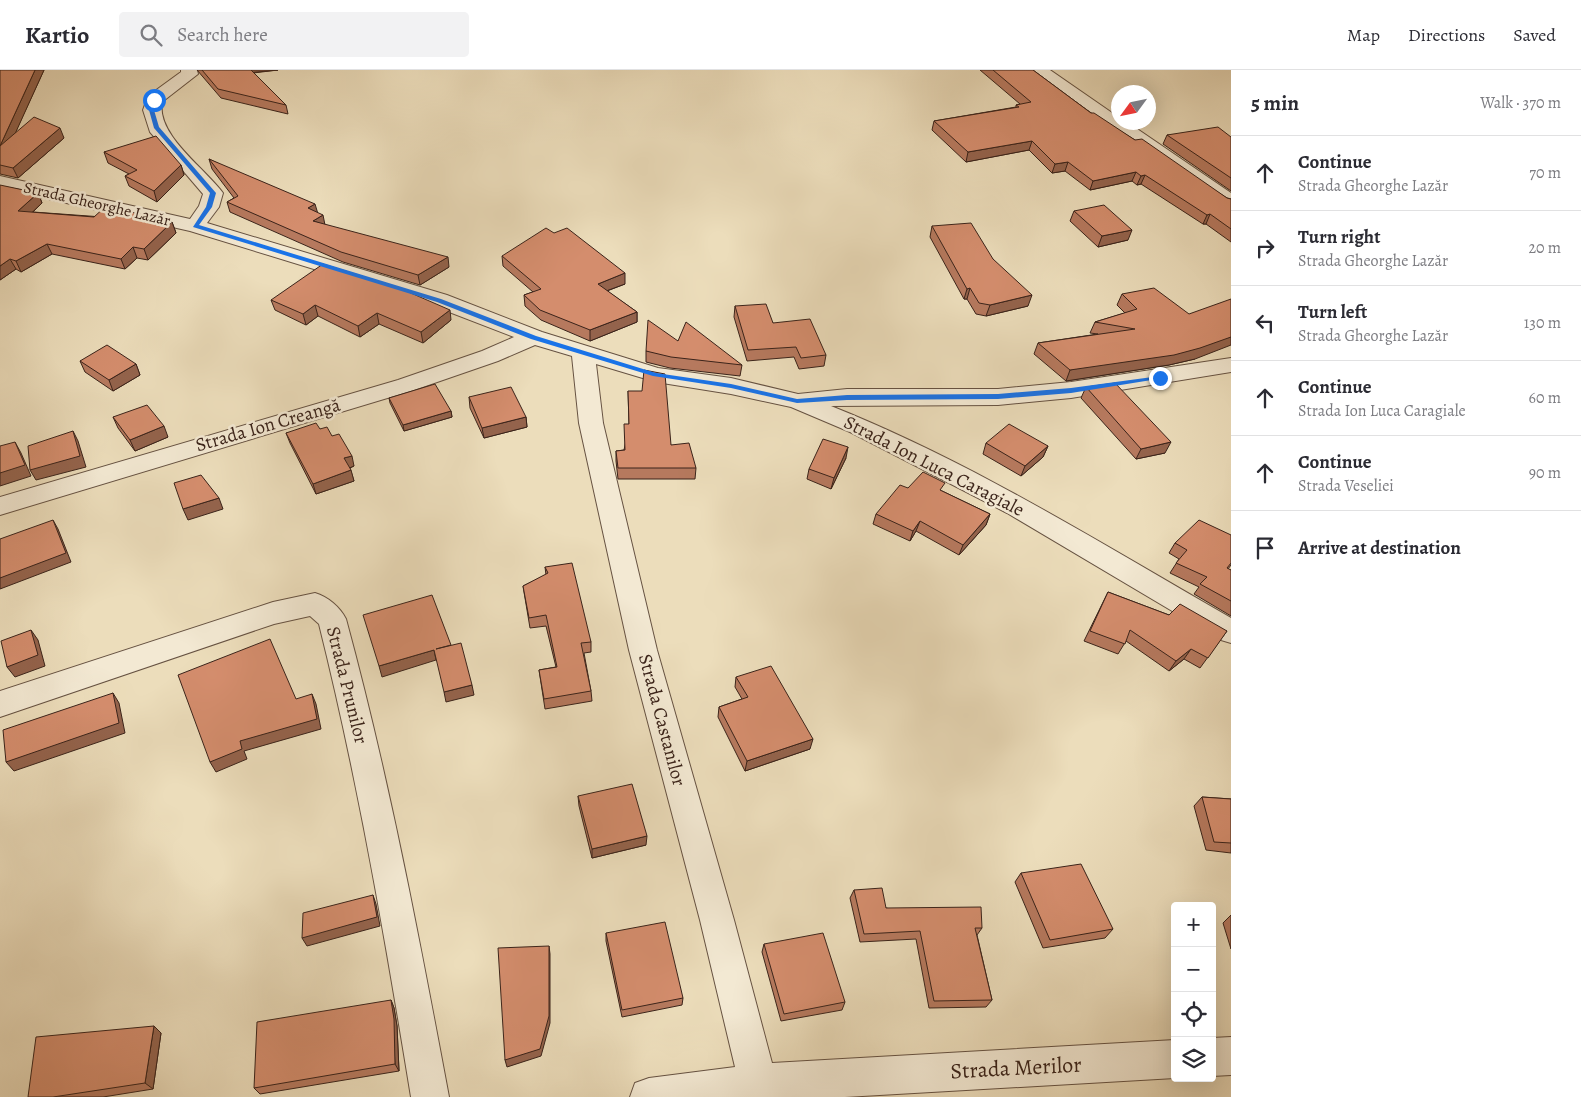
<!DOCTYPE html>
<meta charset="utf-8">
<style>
body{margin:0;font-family:Alegreya,serif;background:#f2f2f3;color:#2b2b33}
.controls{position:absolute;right:15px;bottom:15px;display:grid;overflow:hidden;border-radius:5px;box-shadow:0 5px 20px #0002}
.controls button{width:45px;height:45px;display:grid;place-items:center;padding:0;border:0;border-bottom:1px solid #e1e1e2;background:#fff;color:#2b2b33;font:25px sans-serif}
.compass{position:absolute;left:1111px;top:15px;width:45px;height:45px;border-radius:50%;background:#fff;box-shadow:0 5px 20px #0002;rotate:237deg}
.stop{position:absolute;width:15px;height:15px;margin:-11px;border:4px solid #1a73e8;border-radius:50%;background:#fff}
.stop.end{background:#1a73e8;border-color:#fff;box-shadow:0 1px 5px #0008}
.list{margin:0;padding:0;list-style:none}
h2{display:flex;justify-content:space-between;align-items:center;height:65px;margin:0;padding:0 20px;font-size:21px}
h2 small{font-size:16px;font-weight:400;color:#7c7c81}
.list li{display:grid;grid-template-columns:32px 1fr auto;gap:15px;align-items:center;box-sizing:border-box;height:75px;padding:0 20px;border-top:1px solid #e1e1e2}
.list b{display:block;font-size:19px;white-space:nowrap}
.list p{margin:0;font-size:16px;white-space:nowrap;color:#7c7c81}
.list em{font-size:16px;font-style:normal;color:#7c7c81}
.icon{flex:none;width:28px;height:28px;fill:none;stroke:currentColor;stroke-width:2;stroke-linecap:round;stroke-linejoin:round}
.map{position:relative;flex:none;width:1231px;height:1027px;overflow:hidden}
header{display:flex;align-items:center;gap:30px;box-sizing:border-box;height:70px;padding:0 25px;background:#fff;border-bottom:1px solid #e1e1e2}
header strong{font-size:24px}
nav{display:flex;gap:28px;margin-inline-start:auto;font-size:18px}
.search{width:350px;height:45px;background:#f2f2f3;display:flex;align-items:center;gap:12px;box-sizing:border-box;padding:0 18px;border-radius:5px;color:#7c7c81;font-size:19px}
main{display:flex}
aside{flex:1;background:#fff}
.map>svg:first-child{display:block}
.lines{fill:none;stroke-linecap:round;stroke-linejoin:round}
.minor-casing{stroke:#665242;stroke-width:2}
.minor{fill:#f3e9d3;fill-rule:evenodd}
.wall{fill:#b6795e;stroke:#3a231a}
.shaded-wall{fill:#94634c;stroke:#3a231a}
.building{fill:#d48d6d;stroke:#3a231a}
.route{fill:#1a73e8}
.labels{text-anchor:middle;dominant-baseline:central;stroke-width:5;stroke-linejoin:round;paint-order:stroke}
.far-street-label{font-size:16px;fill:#3a231a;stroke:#f3e9d3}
.street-label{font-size:19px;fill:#3a231a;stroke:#f3e9d3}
.near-street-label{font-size:22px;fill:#3a231a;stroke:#f3e9d3}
</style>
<header>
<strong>Kartio</strong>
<div class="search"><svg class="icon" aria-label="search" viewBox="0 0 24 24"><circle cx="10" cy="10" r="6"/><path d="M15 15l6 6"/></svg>Search here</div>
<nav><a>Map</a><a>Directions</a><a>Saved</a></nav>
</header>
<main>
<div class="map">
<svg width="1231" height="1027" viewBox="0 0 1231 1027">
<rect width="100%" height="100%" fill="#ecddbb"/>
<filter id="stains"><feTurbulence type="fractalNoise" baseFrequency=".004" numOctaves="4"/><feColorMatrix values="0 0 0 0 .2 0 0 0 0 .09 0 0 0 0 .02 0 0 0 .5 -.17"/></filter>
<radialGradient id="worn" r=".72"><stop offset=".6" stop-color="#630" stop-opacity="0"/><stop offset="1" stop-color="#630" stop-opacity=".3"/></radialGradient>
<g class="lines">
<!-- minor casing -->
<g class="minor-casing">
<g id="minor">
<path d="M181 0H197L198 4 162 32C156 65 205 98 223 123L219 137 207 153 447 225 542 262 658 298 731 308 798 324 847 319H998L1071 312 1231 288V302L1071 328 998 335 831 336C970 391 1102 474 1231 548V573L1221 570 1007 443 850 362 791 337 731 324 656 312 596 294 603 353 657 580 734 850 772 993 1175 970V1008L845 1027H630L635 1013 649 1008 735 997 700 850 629 580 579 353 572 286 535 275 498 291 414 320 0 445V427L398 310 482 281 514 267 431 235 190 161 0 118V106L190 149 199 136 203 124 150 62 143 40 148 26 181 2Z"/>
<polygon points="1031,0 1050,0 1118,47 1118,52 1127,52 1231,123 1231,138 1224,136"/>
<path d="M315 523C328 527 340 537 346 549 389 707 419 867 449 1027H411C385 868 358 710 319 554L310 546 274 554 0 647V621L273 532Z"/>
<polygon points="1231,967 1231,1005 1212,1006 1212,968"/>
</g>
</g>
<!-- minor -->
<use href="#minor" class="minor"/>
</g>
<!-- wall -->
<g class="wall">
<polygon points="0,0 44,0 15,63 64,68 18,108 0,104"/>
<polygon points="197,0 278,0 253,3 286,35 288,44 221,28"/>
<polygon points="980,0 1033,0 1091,43 1135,70 1227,128 1231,129 1231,172 1206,154 1203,154 1141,114 1137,115 1132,111 1090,120 1065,101 1052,103 1029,80 966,92 932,60 934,51 1016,37 1016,35 1020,34"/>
<polygon points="1167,65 1231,67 1231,121 1163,74"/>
<polygon points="104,82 181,95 184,105 157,132 129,116 125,106 129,104 108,93"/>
<polygon points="209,89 317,142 325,155 449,197 420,215 343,192 230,142 227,132 234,128 212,99"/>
<polygon points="1,116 38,123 42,133 33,142 172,152 176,163 148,190 137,188 125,199 52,184 21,202 16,199 0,210"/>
<polygon points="1074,141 1128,170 1098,177 1070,151"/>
<polygon points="932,156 993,189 1028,236 986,246 976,244 967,229 964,229 930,167"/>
<polygon points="502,186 625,214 607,221 637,242 637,252 590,271 541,250 525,236 524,225 533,222 503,196"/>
<polygon points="1122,224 1195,289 1169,295 1066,311 1034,284 1038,273 1098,264 1090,263 1095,252 1125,243 1117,235"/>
<polygon points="271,230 451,250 423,273 379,254 360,267 318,246 306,255 275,240"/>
<polygon points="735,236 773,253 826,285 824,296 799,299 794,287 747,291 734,247"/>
<polygon points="678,271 742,295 740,306 670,298 646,292 646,281"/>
<polygon points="80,291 136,294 140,305 113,321 85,302"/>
<polygon points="1086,317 1165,383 1136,389 1081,328"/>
<polygon points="628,321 671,375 696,398 695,409 618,409 616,391 616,381 624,380 629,354"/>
<polygon points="469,327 526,347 527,357 484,368 470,338"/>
<polygon points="389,328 451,341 452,347 404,361 390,333"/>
<polygon points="113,347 168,367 135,381 118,358"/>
<polygon points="320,359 332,366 354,396 350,398 354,411 316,424 290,373 286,363"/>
<polygon points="986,373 1048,376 1043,387 1021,406 983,384"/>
<polygon points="846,388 831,419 807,409 809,399"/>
<polygon points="908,418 942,421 990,444 986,455 959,485 916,461 910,471 873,454 876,444"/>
<polygon points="1175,473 1231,495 1228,499 1231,500 1231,546 1194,524 1199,517 1170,503 1179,489 1169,483"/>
<polygon points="545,497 591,572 591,582 584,583 591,621 592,631 545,639 539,600 556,597 546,556 530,558 523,516 546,505"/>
<polygon points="1108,522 1169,545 1227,561 1200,598 1184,589 1169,601 1126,571 1118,584 1084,571"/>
<polygon points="736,607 810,679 745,701 718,647 719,637 742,629 735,617"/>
<polygon points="578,726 646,775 592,788 579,736"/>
<polygon points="1202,727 1231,729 1231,783 1206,780 1194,736"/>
<polygon points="1021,803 1113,859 1105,868 1043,878 1015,812"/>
<polygon points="854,820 886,838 982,858 977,865 992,930 986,937 929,938 916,869 860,872 850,828"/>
<polygon points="1231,845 1231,879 1223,853"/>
<polygon points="606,863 683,928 682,935 622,947 606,871"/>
<polygon points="764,874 845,932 842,940 781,951 762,882"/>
<polygon points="391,930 394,938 397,956 399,1001 260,1024 254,1018"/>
<polygon points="154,956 161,963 153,1019 103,1027 28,1027"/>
</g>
<!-- shaded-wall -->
<g class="shaded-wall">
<polygon points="35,0 44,0 5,86 0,76"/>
<polygon points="246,0 278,0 247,3"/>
<polygon points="60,58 64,68 18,108 13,98"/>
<polygon points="1032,71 1029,80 966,92 968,82"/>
<polygon points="1068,92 1065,101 1052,103 1055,94"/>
<polygon points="181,95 184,105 157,132 154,121"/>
<polygon points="1136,102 1132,111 1090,120 1093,111"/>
<polygon points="1145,105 1141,114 1137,115 1141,106"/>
<polygon points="38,123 42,133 23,151 18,141"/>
<polygon points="315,134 318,144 308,138"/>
<polygon points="1210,144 1206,154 1203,154 1207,145"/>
<polygon points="323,145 325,155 313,151"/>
<polygon points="172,152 176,163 148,190 144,179"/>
<polygon points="1132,160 1128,170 1098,177 1102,166"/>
<polygon points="47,174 52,184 21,202 16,191"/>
<polygon points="133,177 137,188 125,199 121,189"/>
<polygon points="448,187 449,197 420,215 418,205"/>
<polygon points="10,189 16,199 0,210 0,196"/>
<polygon points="625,203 625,214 598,224 598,214"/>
<polygon points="970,218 967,229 964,229 967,219"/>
<polygon points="1032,225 1028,236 986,246 990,235"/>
<polygon points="315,235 318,246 306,255 303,244"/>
<polygon points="450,240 451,250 423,273 421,262"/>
<polygon points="637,242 637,252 590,271 590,260"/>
<polygon points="377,243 379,254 360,267 358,256"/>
<polygon points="1231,267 1231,275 1195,289 1169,295 1066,311 1070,300"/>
<polygon points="136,294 140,305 113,321 109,310"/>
<polygon points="451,341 452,347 404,361 403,355"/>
<polygon points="526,347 527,357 484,368 482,358"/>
<polygon points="164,356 168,367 135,381 130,370"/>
<polygon points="73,361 78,371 86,397 36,410 30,400"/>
<polygon points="15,372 21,383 31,406 0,416 0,403"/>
<polygon points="1171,372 1165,383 1136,389 1141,379"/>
<polygon points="1048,376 1043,387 1021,406 1025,396"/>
<polygon points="848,377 846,388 831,419 834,408"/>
<polygon points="352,386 354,396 347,399 344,388"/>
<polygon points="351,400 354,411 316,424 313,414"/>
<polygon points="219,428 223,439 188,450 183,439"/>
<polygon points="990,444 986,455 959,485 963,475"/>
<polygon points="53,450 58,459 71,492 0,519 0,508"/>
<polygon points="920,451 916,461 910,471 913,461"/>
<polygon points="31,560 38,570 45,596 15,607 7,597"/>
<polygon points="1191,579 1184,589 1169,601 1176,591"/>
<polygon points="434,580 436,590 382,607 379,596"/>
<polygon points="472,615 474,625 446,632 444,622"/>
<polygon points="113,623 119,633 125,663 14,701 6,692"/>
<polygon points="312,624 316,634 321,659 244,681 247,689 216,702 210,692 240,671"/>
<polygon points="813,669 810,679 745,701 747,691"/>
<polygon points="647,766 646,775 592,788 592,779"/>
<polygon points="373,825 376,834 380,856 307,876 302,868"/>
<polygon points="549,876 550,884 550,953 541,986 507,997 505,990"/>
<polygon points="391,930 394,938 397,956 399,1001 395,994"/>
<polygon points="154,956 161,963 153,1019 145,1013"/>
</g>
<!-- building -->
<g class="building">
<polygon points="0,0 35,0 0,76 34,47 60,58 13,98 0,95"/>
<polygon points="202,0 251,0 286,35 218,19"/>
<polygon points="993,0 1033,0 1091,43 1094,43 1135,70 1142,69 1227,128 1231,129 1231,159 1210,144 1207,145 1145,105 1141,106 1136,102 1093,111 1068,92 1055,94 1032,71 968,82 934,51 1019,37 1016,35 1031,32"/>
<polygon points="1218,57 1231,67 1231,108 1167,65"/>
<polygon points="156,66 181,95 154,121 125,106 137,100 104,82"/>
<polygon points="209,89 315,134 308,138 323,145 313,151 448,187 418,205 341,182 227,132 238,126"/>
<polygon points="0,115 38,123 18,141 94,147 106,136 172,152 144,179 133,177 121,189 47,174 16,191 10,189 0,196"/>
<polygon points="1104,135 1132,160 1102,166 1074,141"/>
<polygon points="971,153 993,189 1032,225 990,235 979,233 970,218 967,219 932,156"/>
<polygon points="546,158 554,163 567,158 625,203 598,214 637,242 590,260 540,240 524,225 541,219 502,186"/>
<polygon points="323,194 397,217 450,240 421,262 377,243 358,256 315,235 303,244 271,230"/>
<polygon points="1154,218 1189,244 1231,229 1231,267 1200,278 1174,285 1070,300 1038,273 1135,259 1095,252 1137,239 1122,224"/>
<polygon points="766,234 773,253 810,249 826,285 801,288 796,277 748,280 735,236"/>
<polygon points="648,250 678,271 686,252 742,295 671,287 646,281"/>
<polygon points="107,275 136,294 109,310 80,291"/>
<polygon points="644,300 665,304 671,375 689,373 696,398 618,398 616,381 625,380 624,354 629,354 628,321 642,321"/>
<polygon points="1115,313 1171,372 1141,379 1086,317"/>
<polygon points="435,314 451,341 403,355 389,328"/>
<polygon points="511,317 526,347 482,358 469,327"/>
<polygon points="147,335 164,356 130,370 113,347"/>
<polygon points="316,353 320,359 327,357 332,366 339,364 352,386 344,388 351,400 313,414 286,363"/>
<polygon points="1009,354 1048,376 1025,396 986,373"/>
<polygon points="73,361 80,386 30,400 28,376"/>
<polygon points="823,369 848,377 834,408 809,399"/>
<polygon points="15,372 25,395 0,403 0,376"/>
<polygon points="923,402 945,413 940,420 990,444 963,475 920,451 913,461 876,444 900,415 908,418"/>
<polygon points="201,405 219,428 183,439 174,413"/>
<polygon points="53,450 66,483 0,508 0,469"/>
<polygon points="1199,450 1231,465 1231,493 1227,498 1231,500 1231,531 1200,514 1207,507 1176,493 1187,480 1175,473"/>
<polygon points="572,493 591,572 581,573 591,621 544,629 539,600 557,597 546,545 529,548 523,516 548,503 545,497"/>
<polygon points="1108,522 1169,545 1180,534 1227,561 1208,588 1191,579 1176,591 1130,560 1125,574 1090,561"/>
<polygon points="432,525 451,575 436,579 461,573 472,615 444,622 434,580 379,596 363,545"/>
<polygon points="31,560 38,585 7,597 1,571"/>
<polygon points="270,569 296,629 312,624 317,649 240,671 242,679 210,692 178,605"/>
<polygon points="771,596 813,669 747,691 719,637 748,627 736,607"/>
<polygon points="113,623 119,653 6,692 3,660"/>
<polygon points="632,714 647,766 592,779 578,726"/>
<polygon points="1202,727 1231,729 1231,773 1214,772"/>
<polygon points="1081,794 1113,859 1050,870 1021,803"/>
<polygon points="882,818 886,838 981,837 982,858 975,858 992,930 934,931 920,861 864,864 854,820"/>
<polygon points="373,825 377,847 302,868 303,843"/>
<polygon points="665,852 683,928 622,940 606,863"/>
<polygon points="823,863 845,932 784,944 764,874"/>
<polygon points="549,876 549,946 540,979 505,990 498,878"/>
<polygon points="391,930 394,949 395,994 254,1018 257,952"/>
<polygon points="154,956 145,1013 53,1027 28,1027 36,967"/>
</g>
<!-- route -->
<polygon class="route" points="156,29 154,40 159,57 216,123 212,137 199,155 441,229 536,266 656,303 731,314 797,329 847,325 998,324 1071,318 1160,306 1164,308 1071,323 998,329 847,330 797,333 731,318 653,306 531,269 437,232 193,157 206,137 210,123 154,58 149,40 152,30"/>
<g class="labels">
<!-- far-street labels -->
<g class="far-street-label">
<text transform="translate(97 134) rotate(13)">Strada Gheorghe Lazăr</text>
</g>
<!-- street labels -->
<g class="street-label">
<text transform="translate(268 355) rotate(-16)">Strada Ion Creangă</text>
<text transform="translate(934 396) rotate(27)">Strada Ion Luca Caragiale</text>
<text transform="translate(347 615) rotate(76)">Strada Prunilor</text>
<text transform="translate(662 650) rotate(75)">Strada Castanilor</text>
</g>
<!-- near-street labels -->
<g class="near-street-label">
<text transform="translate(1016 998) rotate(-3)">Strada Merilor</text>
</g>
</g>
<rect width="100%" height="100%" filter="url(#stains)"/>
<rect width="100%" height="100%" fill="url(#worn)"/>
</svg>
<div class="controls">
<button>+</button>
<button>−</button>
<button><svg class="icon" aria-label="locate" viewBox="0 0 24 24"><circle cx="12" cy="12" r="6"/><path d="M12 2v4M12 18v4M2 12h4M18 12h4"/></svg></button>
<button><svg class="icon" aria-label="layers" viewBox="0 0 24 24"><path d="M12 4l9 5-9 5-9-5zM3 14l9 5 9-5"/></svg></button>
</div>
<svg class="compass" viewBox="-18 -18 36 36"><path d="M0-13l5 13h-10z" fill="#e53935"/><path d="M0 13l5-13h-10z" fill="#7c7c81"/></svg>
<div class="stop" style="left:154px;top:30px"></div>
<div class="stop end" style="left:1160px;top:308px"></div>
</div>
<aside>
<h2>5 min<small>Walk · 370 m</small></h2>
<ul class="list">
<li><svg class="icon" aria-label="ahead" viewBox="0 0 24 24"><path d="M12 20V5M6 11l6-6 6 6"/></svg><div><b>Continue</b><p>Strada Gheorghe Lazăr</p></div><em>70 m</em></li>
<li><svg class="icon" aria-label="right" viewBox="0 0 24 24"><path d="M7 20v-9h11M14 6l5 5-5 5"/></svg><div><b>Turn right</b><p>Strada Gheorghe Lazăr</p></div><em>20 m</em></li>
<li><svg class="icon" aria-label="left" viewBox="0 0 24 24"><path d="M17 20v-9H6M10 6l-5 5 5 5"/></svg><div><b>Turn left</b><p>Strada Gheorghe Lazăr</p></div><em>130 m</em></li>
<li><svg class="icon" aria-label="ahead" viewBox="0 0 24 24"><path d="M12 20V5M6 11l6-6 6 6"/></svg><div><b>Continue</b><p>Strada Ion Luca Caragiale</p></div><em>60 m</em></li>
<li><svg class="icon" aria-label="ahead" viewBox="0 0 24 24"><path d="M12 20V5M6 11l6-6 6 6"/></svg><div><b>Continue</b><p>Strada Veseliei</p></div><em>90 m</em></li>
<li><svg class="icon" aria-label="arrive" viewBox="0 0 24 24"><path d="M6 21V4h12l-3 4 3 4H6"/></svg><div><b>Arrive at destination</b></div></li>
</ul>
</aside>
</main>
